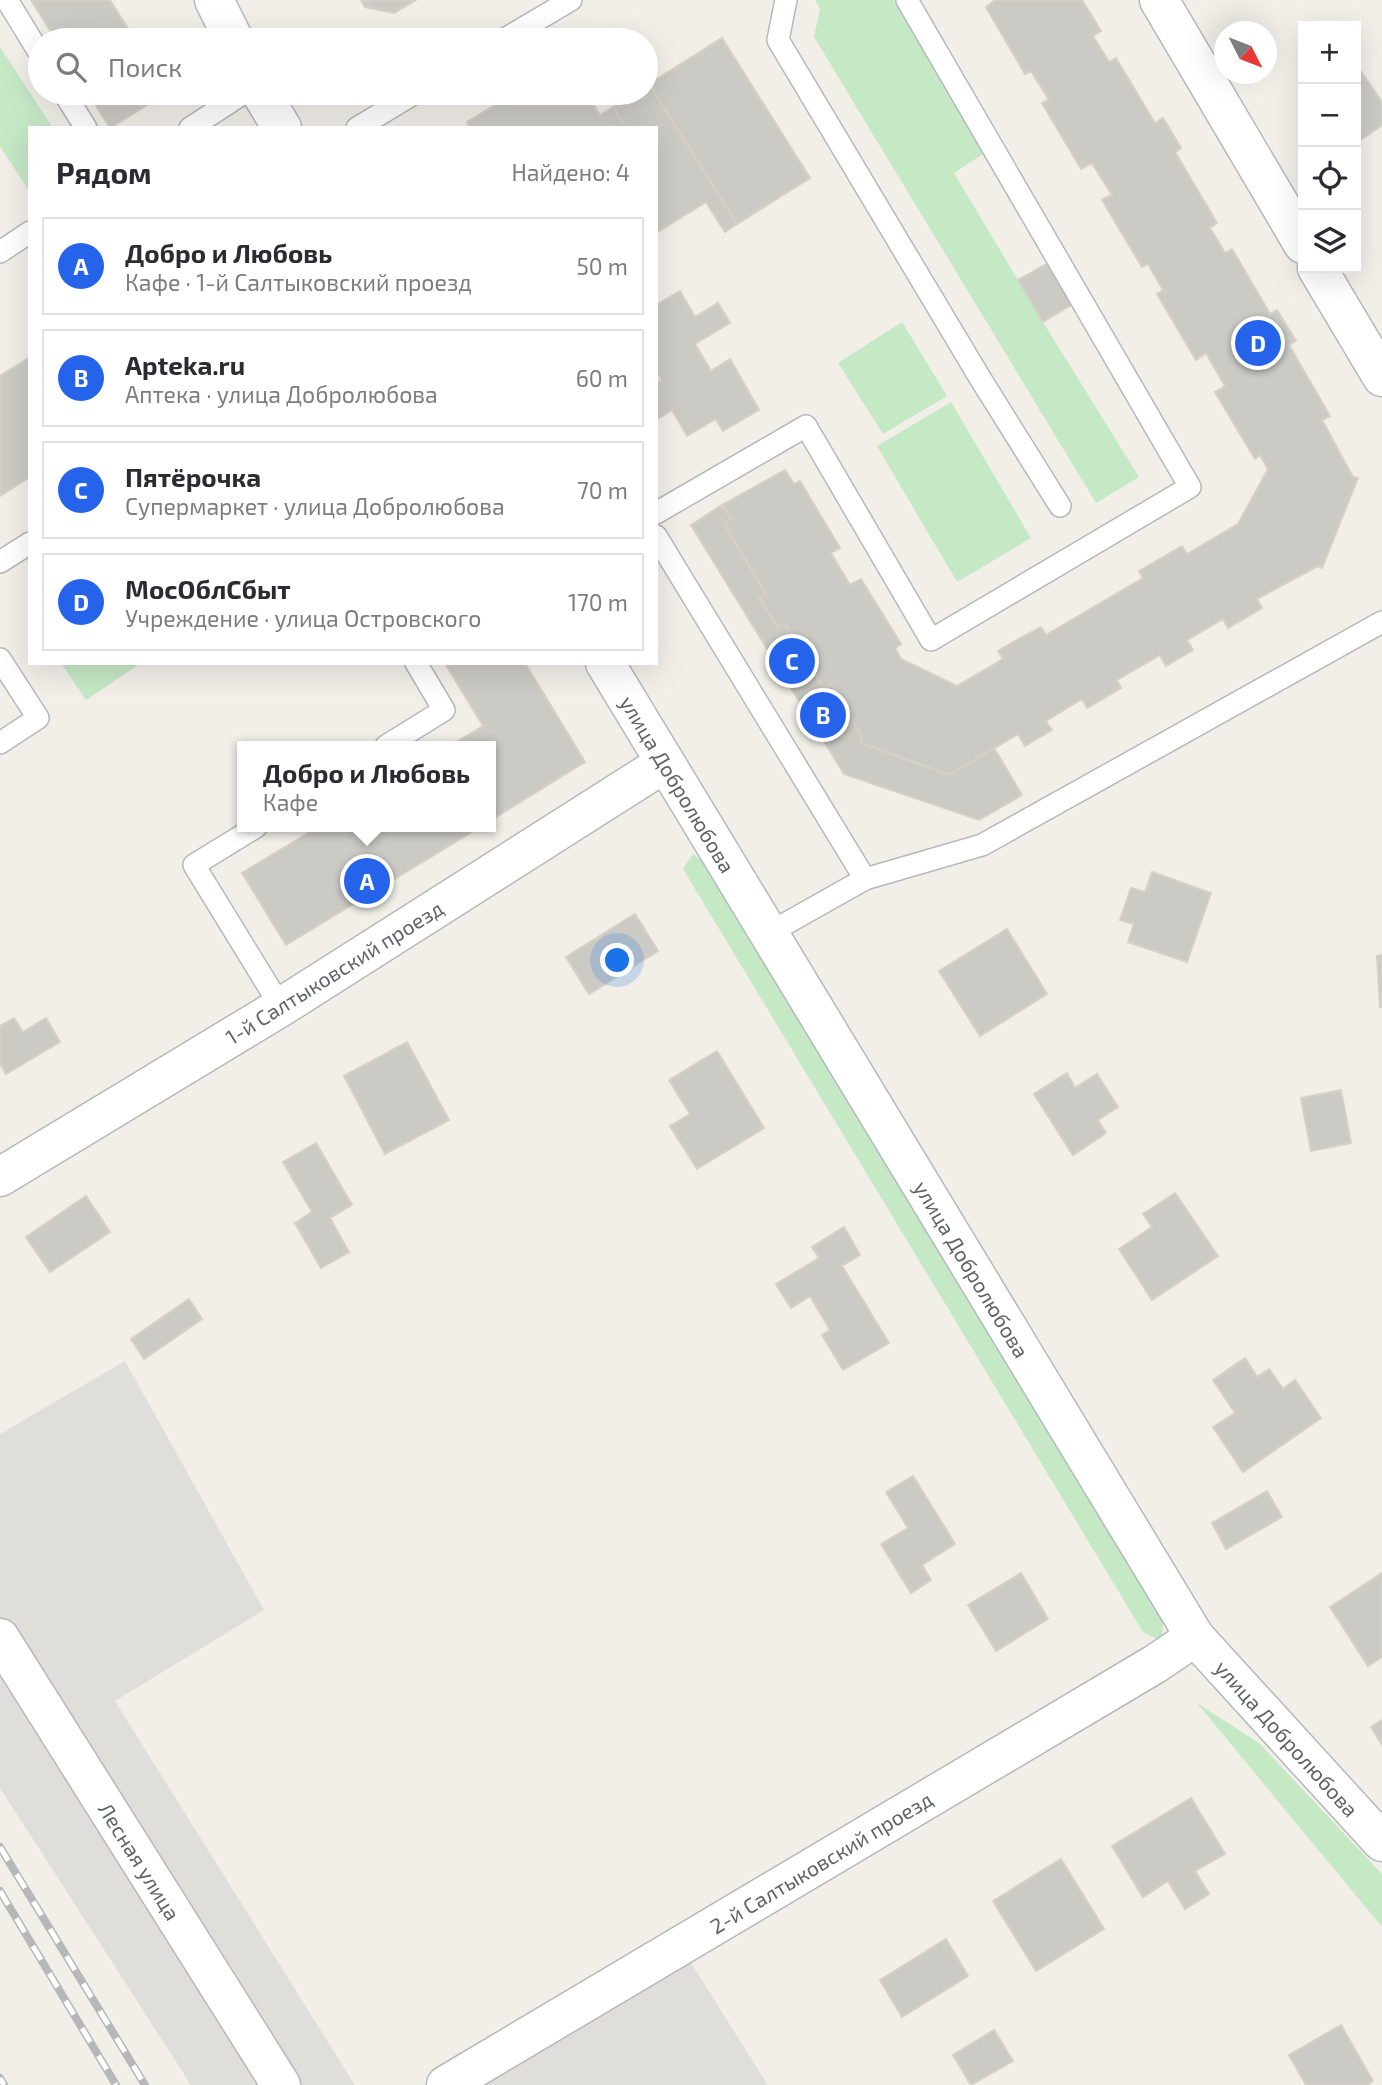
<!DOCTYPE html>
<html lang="ru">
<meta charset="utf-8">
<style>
body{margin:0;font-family:"Exo 2",sans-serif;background:#f7f7f7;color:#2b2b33}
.controls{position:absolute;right:21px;top:21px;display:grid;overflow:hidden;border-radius:0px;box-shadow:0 7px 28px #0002}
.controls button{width:63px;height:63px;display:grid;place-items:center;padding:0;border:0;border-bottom:2px solid #e1e1e2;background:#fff;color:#2b2b33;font:35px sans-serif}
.compass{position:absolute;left:1214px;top:21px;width:63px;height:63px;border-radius:50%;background:#fff;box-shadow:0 7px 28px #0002;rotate:132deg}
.you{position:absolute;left:618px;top:961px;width:24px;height:24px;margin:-18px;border:5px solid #fff;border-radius:50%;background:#1a73e8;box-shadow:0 0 0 10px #1a73e833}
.badge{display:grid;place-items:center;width:46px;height:46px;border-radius:50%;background:#2563eb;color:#fff;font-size:23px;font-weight:700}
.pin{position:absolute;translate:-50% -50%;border:4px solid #fff;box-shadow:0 2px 7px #0006}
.popup{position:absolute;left:237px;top:741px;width:259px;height:91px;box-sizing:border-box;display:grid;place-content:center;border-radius:0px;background:#fff;filter:drop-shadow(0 2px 5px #0005);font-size:23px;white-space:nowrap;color:#7c7c81}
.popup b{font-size:26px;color:#2b2b33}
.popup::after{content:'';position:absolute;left:50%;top:100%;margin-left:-14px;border:14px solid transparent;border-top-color:#fff}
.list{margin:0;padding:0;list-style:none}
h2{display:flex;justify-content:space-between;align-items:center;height:91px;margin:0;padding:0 28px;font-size:30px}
h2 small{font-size:23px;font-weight:400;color:#7c7c81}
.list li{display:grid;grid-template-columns:46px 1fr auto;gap:21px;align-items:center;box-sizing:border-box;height:98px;margin:0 14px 14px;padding:0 14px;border:2px solid #e1e1e2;border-radius:0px}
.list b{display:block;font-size:26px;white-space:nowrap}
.list p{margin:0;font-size:23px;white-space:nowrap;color:#7c7c81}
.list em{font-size:23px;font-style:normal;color:#7c7c81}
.icon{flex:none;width:38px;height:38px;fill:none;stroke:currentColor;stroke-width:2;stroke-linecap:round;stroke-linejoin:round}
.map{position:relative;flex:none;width:1382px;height:2085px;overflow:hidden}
.search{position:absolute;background:#fff;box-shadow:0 7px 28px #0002;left:28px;top:28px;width:630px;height:77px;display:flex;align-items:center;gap:18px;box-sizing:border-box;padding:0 24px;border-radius:38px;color:#7c7c81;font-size:26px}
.panel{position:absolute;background:#fff;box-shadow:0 7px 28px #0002;left:28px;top:126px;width:630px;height:539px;border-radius:0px}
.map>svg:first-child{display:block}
.industrial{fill:#e0deda}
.green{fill:#c5e8c5}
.building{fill:#cccac5;stroke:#d6d1c6;stroke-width:2}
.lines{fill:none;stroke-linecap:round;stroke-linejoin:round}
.service-casing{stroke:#b5b8bc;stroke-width:24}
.minor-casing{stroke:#b5b8bc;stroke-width:41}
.tertiary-casing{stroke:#b5b8bc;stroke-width:41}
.service{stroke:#fff;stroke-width:21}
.minor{stroke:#fff;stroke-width:38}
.tertiary{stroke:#fff;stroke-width:38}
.rail-casing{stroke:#b6b7b8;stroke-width:8}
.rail{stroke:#fff;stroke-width:5;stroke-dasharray:16;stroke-linecap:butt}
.labels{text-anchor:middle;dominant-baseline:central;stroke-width:5;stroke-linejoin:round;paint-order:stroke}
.street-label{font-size:21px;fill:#5f6368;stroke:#fff}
</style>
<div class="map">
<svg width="1382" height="2085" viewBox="0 0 1382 2085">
<rect width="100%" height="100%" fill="#f1efe8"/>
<!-- industrial -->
<g class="industrial">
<polygon points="125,1361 264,1610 115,1701 355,2085 191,2085 0,1788 0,1434"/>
<polygon points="691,1963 768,2085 484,2085"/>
</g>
<!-- green -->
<g class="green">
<polygon points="815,0 894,0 983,154 954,173 1043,322 1139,477 1096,503 814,37 820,9"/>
<polygon points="0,47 53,128 30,128 29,191 0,146"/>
<polygon points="902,322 947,396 883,434 838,363"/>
<polygon points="951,402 1031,538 957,582 877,446"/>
<polygon points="61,663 141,663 86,700"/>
<polygon points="693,854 714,869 1165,1612 1161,1641 1143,1632 683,869"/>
<polygon points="1197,1703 1259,1743 1382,1874 1382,1927"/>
</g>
<!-- building -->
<g class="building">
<polygon points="31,0 110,0 135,40 56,40"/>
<polygon points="361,0 416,0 394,13 365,7"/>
<polygon points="995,0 1082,0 1101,31 1093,36 1109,62 1116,58 1155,123 1163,118 1181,148 1175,152 1217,223 1210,228 1225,253 1232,249 1270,314 1277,310 1296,341 1289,345 1330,416 1322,420 1353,477 1358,478 1322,568 1318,566 1257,599 1262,608 1228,628 1223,619 1187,640 1193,650 1166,666 1160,655 1117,680 1121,688 1087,708 1082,699 1046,721 1052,730 1025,746 1018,734 950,775 860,743 862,738 832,684 824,689 785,624 778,628 759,598 766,594 724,524 731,519 722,505 785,470 794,484 800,481 840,548 831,553 850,585 861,579 901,644 895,648 901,659 957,686 1003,659 998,651 1020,638 1041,627 1046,635 1143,578 1139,571 1182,546 1187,554 1238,524 1268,469 1260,455 1255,459 1215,392 1225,386 1206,353 1196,360 1157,294 1163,290 1148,264 1142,267 1102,200 1112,195 1092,163 1081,169 1042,103 1049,100 1031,71 1025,74 986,7"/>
<polygon points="722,38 810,178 737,224 649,84"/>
<polygon points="1358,67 1382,102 1382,125 1356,143 1356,68"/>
<polygon points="649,84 737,224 725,232 706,202 656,233 656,128 626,128 613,107 635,93 646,93 646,86"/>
<polygon points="88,93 167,93 110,128"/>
<polygon points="515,93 586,93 600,115 613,107 626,128 471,128 467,122"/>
<polygon points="1048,263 1073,304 1043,322 1018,280"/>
<polygon points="680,291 695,317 718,303 730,323 695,344 711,371 730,359 759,410 723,431 716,419 687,436 672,410 656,420 656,383 662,380 656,372 656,305"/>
<polygon points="30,357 30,477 0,496 0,376"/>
<polygon points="722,505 731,519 724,524 766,594 759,598 778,628 785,624 824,689 832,684 862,738 860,743 950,775 994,748 1022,795 979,820 844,774 691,525"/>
<polygon points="445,663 525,663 585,762 491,820 491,746 450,746 483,726"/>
<polygon points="318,827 480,827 286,945 242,873"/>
<polygon points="1152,872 1211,893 1187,962 1128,942 1134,924 1120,920 1131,888 1145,892"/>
<polygon points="635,914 658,951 589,994 566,957"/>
<polygon points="1007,929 1047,994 980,1036 939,971"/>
<polygon points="1382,955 1382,1007 1380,1007 1377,956"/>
<polygon points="14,1018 23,1032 46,1018 60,1042 6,1074 0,1064 0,1026"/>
<polygon points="407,1042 449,1120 385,1154 344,1076"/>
<polygon points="717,1051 764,1128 697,1169 670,1126 690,1114 669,1080"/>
<polygon points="1067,1073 1075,1088 1097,1074 1118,1107 1098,1120 1106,1133 1073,1155 1034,1094"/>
<polygon points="1341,1090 1351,1143 1311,1151 1301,1098"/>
<polygon points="316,1143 352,1205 330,1218 349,1252 321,1268 295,1223 312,1212 283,1162"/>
<polygon points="1175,1193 1218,1256 1152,1300 1119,1249 1152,1227 1143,1214"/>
<polygon points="86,1196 110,1232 50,1272 26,1237"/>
<polygon points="844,1227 860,1255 842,1266 889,1343 843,1370 822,1335 830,1330 810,1296 791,1308 776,1284 819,1258 812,1247"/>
<polygon points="189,1299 202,1319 144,1359 131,1339"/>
<polygon points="1245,1358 1257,1377 1269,1369 1283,1389 1295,1380 1321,1418 1243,1472 1213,1427 1235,1413 1213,1380"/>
<polygon points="913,1476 955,1544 922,1565 931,1580 911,1593 881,1544 908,1528 886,1492"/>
<polygon points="1267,1491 1282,1517 1226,1549 1212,1523"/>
<polygon points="1021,1573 1048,1619 996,1651 968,1605"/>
<polygon points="1382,1573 1382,1657 1368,1666 1330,1607"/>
<polygon points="1382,1720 1382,1745 1371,1727"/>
<polygon points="1191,1798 1225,1854 1195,1871 1209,1894 1185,1909 1168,1881 1143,1897 1112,1846"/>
<polygon points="1061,1859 1104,1929 1036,1971 993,1901"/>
<polygon points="946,1939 968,1976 902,2017 880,1980"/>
<polygon points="1341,2025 1373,2081 1367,2085 1306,2085 1289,2055"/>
<polygon points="994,2030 1013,2061 971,2085 953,2055"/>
</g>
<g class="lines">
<!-- service casing -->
<g class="service-casing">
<g id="service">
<polyline points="7,0 40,54"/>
<polyline points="786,0 778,40 980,378 1060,506"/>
<polyline points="503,40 571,0"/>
<polyline points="64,93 86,128"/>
<polyline points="190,128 244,93"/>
<polyline points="357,128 415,93"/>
<polyline points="0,252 30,232"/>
<polyline points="656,513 806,426 931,640 1190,487 907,0"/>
<polyline points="656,536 865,879"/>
<polyline points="0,562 30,543"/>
<polyline points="0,659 38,718 0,743"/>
<polyline points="386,746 444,710 416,663"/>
<polyline points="256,827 194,865 281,1007"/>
<polyline points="769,933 865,879 982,845 1382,622"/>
</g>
</g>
<!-- minor casing -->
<g class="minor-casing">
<g id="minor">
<polyline points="1159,0 1303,244"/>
<polyline points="1317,268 1382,377"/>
<polyline points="0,1177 281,1007 665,763"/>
<polyline points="0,1638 281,2085"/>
<polyline points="446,2085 1155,1664 1195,1637"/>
</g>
</g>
<!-- tertiary casing -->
<g class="tertiary-casing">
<g id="tertiary">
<polyline points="214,0 234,40"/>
<polyline points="261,93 282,128"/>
<polyline points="605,663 1195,1637 1382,1842"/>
</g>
</g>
<!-- service -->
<use href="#service" class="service"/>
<!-- minor -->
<use href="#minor" class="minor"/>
<!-- tertiary -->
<use href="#tertiary" class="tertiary"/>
<!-- rail casing -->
<g class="rail-casing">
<g id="rail">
<polyline points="0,1847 145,2085"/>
<polyline points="0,1891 116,2085"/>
<polyline points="0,2078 4,2085"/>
</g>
</g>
<!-- rail -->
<use href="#rail" class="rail"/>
</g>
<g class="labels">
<!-- street labels -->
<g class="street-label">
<text transform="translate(678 784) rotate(59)">улица Добролюбова</text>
<text transform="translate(334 972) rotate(-32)">1-й Салтыковский проезд</text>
<text transform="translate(972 1269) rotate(59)">улица Добролюбова</text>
<text transform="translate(1287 1738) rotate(48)">улица Добролюбова</text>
<text transform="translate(140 1861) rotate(58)">Лесная улица</text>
<text transform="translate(821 1862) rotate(-31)">2-й Салтыковский проезд</text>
</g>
</g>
</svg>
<div class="controls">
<button>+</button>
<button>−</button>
<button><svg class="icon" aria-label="locate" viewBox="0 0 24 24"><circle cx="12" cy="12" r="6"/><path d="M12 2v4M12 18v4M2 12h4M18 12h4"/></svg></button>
<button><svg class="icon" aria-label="layers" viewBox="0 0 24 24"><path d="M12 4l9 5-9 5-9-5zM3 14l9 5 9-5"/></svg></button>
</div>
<svg class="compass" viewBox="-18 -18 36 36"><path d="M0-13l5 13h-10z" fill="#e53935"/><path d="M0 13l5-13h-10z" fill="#7c7c81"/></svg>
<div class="you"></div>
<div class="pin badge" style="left:367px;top:881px">A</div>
<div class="popup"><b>Добро и Любовь</b>Кафе</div>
<div class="pin badge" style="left:823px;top:715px">B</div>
<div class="pin badge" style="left:792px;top:661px">C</div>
<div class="pin badge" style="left:1258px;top:343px">D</div>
<div class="search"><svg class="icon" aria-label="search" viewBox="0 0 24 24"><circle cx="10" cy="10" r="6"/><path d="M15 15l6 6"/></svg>Поиск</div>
<section class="panel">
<h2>Рядом<small>Найдено: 4</small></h2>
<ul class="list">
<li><span class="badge">A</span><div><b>Добро и Любовь</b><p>Кафе · 1-й Салтыковский проезд</p></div><em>50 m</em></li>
<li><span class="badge">B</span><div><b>Apteka.ru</b><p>Аптека · улица Добролюбова</p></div><em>60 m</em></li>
<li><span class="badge">C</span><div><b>Пятёрочка</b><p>Супермаркет · улица Добролюбова</p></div><em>70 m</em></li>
<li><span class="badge">D</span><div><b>МосОблСбыт</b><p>Учреждение · улица Островского</p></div><em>170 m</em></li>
</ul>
</section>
</div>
